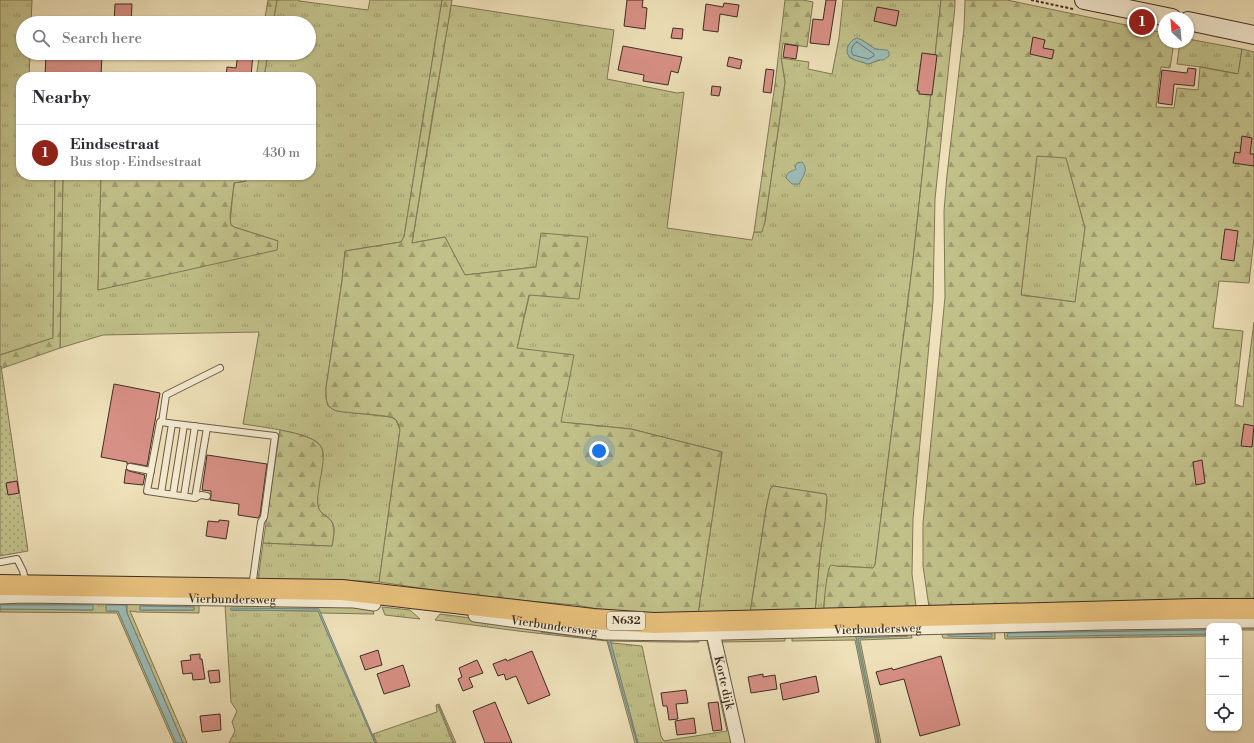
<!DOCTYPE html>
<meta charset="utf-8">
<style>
body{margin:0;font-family:"Libre Bodoni",serif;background:#f2f2f3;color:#2b2b33}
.controls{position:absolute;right:12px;bottom:12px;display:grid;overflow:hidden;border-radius:8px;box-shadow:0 1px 3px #0004}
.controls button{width:36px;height:36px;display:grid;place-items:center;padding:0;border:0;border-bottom:1px solid #e1e1e2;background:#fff;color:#2b2b33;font:20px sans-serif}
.compass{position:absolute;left:1158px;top:12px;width:36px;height:36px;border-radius:50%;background:#fff;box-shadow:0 1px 3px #0004;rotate:334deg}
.you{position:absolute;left:599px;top:451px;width:14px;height:14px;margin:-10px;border:3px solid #fff;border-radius:50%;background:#1a73e8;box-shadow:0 0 0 6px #1a73e833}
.badge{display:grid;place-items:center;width:26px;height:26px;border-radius:50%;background:#8f2418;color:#fff;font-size:13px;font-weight:700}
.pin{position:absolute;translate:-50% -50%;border:2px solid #fff;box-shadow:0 1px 4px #0006}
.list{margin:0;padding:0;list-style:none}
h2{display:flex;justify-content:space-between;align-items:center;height:52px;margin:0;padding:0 16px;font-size:17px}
h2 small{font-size:13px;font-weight:400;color:#7c7c81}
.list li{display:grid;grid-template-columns:26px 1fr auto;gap:12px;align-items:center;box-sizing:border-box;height:56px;padding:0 16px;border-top:1px solid #e1e1e2}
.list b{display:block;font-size:15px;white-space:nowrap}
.list p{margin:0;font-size:13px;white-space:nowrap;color:#7c7c81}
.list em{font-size:13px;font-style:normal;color:#7c7c81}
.icon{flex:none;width:22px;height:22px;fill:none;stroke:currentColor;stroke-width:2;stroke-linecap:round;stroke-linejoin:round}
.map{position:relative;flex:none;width:1254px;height:743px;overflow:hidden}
.search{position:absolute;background:#fff;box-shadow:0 1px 3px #0004;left:16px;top:16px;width:300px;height:44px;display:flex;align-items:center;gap:10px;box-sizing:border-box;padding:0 14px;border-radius:22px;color:#7c7c81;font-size:15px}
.panel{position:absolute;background:#fff;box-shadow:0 1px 3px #0004;left:16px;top:72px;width:300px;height:108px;border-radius:16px}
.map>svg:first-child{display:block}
.grass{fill:url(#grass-tufts);stroke:#807756;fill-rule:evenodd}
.forest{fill:url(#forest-firs);stroke:#807756;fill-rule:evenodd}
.garden{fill:url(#garden-dots);stroke:#807756}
.water{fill:#9bbcb5;stroke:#76837b}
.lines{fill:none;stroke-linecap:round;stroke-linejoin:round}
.shore{stroke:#6c756c;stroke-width:1}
.building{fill:#d79085;stroke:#3e2e23}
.lane-casing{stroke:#6a5a48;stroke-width:8}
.street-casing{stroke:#6a5a48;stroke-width:15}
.secondary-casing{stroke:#3e2e23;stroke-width:20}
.primary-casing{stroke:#3e2e23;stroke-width:22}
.path{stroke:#3e2e23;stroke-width:2;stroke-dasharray:3 2;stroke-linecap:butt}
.lane{stroke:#f4ebd1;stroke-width:6}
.street{stroke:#f4ebd1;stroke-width:13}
.secondary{stroke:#f4ebd1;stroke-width:18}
.primary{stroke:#e7c07c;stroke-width:20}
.labels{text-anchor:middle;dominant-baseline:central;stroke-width:3;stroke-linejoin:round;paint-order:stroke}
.shield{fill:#f4ebd1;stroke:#756757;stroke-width:1}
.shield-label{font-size:11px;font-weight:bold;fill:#3e2e23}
.street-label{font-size:12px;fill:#3e2e23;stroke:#f4ebd1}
</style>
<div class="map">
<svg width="1254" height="743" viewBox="0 0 1254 743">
<defs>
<pattern id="grass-tufts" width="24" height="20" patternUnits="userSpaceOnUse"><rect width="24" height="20" fill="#c1c089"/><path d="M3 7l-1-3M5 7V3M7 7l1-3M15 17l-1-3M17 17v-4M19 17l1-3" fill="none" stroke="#9e9c70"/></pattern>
<pattern id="forest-firs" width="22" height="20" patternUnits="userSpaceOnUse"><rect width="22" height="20" fill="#c1c089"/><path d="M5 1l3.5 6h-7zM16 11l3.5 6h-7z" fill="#9e9c70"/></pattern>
<pattern id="garden-dots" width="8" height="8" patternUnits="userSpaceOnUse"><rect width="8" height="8" fill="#c1c089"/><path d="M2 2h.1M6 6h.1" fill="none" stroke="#9e9c70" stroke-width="1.8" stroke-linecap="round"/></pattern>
</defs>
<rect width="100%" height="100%" fill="#eee0b8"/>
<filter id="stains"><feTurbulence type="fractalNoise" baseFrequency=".005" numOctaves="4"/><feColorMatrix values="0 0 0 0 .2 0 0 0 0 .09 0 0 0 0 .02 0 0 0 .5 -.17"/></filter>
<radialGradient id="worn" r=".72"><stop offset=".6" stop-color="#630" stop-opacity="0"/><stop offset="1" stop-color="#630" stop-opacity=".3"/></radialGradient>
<!-- grass -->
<g class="grass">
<polygon points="0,0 32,0 31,23 23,23 23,53 30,53 29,77 21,77 21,175 55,175 53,338 0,355"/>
<path d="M277 0H299V1L368 10 370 0H442L404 237 401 242 345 251 342 281 326 388V397L328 406 337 411 391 417 396 420 400 430 379 582 342 580 258 579 263 543 332 546C333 539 336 528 332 522 328 515 320 515 318 506 315 490 322 470 323 454 323 450 321 446 318 443 306 432 261 427 243 424L259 332 103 335 60 348 63 175H101L98 290 278 241 234 227 230 224 233 191 235 182H243L246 180 247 175H311V77H264L268 53H309V23H273Z"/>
<path d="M843 0H941L913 260 875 565 873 568 843 566 829 568 824 603V611L815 612 820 555 827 501 826 494 772 486 770 490 766 509 750 613 698 614 722 452 631 429 561 422 517 348 536 267 465 275 445 237 412 243 451 5 614 30 607 79 677 93 684 92 667 228 752 240 754 232H761L765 221 785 82 781 58 809 62 808 69 832 74 839 38ZM862 40 875 49 883 50 880 60 868 64 850 58 847 53Z"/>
<polygon points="1188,39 1242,49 1239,74 1201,67 1177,64 1180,42 1188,42"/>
<polygon points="1036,156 1066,157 1085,228 1076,302 1021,295"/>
<path d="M0 600 199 602V613L137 612 130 611 187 743H183L127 613V606H106L107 611H118L176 743H174L117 613 0 612V609L93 610 92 605H0ZM140 606 194 607V610H140Z"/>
<polygon points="225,605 371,606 374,614 320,613 318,609 231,610 318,611 375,743 229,743 235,731 232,722 237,711 231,702"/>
<polygon points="382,607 410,610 420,619 385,615"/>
<polygon points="440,614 591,634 699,640 699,642 665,642 611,641 612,643 642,646 661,736 664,741 727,731 707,641 712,641 735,743 638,743 610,640 607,638 541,632 607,640 609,641 637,743 635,743 607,641 518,631 435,620"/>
<polygon points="1254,623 1254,630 1239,630 1239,626 1209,626 1209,630 1008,633 1007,636 1209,634 1209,636 1005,639 1004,628"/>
<polygon points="995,628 995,639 943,638 940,629"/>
<polygon points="910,630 912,638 860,640 881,743 879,743 858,639 860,638 907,636 856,637 878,743 876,743 855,640 792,641 792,634"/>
<polygon points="785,634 785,641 722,642 743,743 716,635"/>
<polygon points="439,704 456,743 454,743 439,706 438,706 453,743 377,743 373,734 437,712 436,705"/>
</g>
<!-- forest -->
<g class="forest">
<polygon points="268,0 277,0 273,23 264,23"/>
<path d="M442 0H452L433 112 412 243 445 237 465 275 536 267 541 233 588 237 579 299 529 295 517 348 574 355 561 422 631 429 722 452 698 614 619 613 576 605 481 597 379 582 400 430C399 426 398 421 395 419 390 414 345 414 334 410 325 405 326 397 326 388L342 281 345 251 401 242 404 237Z"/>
<polygon points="785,0 803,0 813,2 807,47 783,43 781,58 785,82 765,221 762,232 754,232 775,84"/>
<path d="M941 0H955V6L935 199 933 301 913 519 912 574 916 606 824 611C824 601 826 576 830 566L832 565 836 566 873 568 875 565 913 260Z"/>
<path d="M965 0H1007L1164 33V42H1174L1170 68 1161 67 1156 107 1174 108 1177 88 1198 90 1200 67 1238 74 1242 49 1254 52V238L1249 283 1219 281 1213 328 1243 331 1235 404 1243 407 1254 322V598L1198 601 929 607 923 566V523L945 297 944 211 947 175 964 28ZM1037 156 1066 158 1085 228 1075 302 1021 295Z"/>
<polygon points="260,53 268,53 264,77 256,77"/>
<polygon points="55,175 63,175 60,348 0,369 0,355 53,338"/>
<polygon points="101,175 247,175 246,181 234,183 230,216 231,225 234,227 278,241 277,250 98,290"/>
<path d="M280 430C293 433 323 437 323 454 324 465 320 477 319 488 318 494 317 500 318 506 320 516 331 516 333 525 335 531 333 539 332 546L263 543Z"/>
<polygon points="773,486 825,494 827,496 825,521 820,555 815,612 750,613 766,509 770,490"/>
</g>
<!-- garden -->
<polygon class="garden" points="1,366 28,551 0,556 0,367"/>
<!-- water -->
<g class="water">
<path d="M857 38 862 40 875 49 887 50 889 52V56L883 60C876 59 874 63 868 64 866 64 864 62 862 62 854 60 844 57 848 46 850 42 853 39 857 38Z"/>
<path d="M802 162C809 169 803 177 799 184H792L786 178C787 171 791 172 796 169L795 166 797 163Z"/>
<polygon points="0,605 93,605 93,610 0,609"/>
<polygon points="106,605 126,605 127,613 183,743 176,743 118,611 106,611"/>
<polygon points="140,606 194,607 194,610 140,610"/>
<polygon points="231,608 319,609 376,743 375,743 318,611 231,610 230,609"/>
<polygon points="1209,630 1209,634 1007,637 1008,633"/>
<polygon points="541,631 607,638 610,640 638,743 637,743 608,641 607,640 541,632"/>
<polygon points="948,634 992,634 992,637 948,636"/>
<polygon points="903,635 907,636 860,638 858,639 879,743 878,743 856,637 862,636"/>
</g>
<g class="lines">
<!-- shore -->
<path class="shore" d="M857 42 860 44 874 54V56L868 59 853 55C850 51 852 44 857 42Z"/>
</g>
<!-- building -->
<g class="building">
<polygon points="627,0 643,0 642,7 647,8 645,29 624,26"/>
<polygon points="826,0 836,0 829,45 810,43 813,19 823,20"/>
<polygon points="724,3 739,5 737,17 720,14 718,32 703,30 706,4 723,7"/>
<polygon points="115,4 132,4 131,23 114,23"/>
<polygon points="877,7 899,11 896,26 874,21"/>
<polygon points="673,28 683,29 682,39 671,38"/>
<polygon points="1033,37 1045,40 1043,48 1054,50 1052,59 1030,54"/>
<polygon points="785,44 798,46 796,59 783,57"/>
<polygon points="623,46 682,57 678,73 671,71 668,85 643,81 644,75 618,70"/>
<polygon points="46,53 102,53 101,77 45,77"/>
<polygon points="238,53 253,53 251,77 226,77 227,67 236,68"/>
<polygon points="922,53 937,55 932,95 919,94 919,91 917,91"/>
<polygon points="729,57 742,60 740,69 727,66"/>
<polygon points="1188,68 1196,69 1194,86 1174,84 1172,105 1158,103 1162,70 1187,73"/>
<polygon points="766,69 774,70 771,93 763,92"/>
<polygon points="712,86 721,87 719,96 711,95"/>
<polygon points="1242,136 1252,138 1250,154 1254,154 1254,166 1233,163 1235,152 1240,153"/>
<polygon points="1225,229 1238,231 1234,261 1221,259"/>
<polygon points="114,384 160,393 147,466 131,463 127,464 127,462 101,457"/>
<polygon points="1244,424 1254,426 1252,447 1241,446"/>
<polygon points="207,455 267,464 260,515 258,518 238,515 239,504 210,500 211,496 211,491 202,490"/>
<polygon points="1202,460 1205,483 1196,485 1193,462"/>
<polygon points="126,469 129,471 145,475 143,485 124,483"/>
<polygon points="17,481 19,493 8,495 6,483"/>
<polygon points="219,520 229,521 226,539 206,536 208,521 219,522"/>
<polygon points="378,650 382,665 365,670 360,656"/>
<polygon points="532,651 550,695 528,704 516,676 506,680 504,674 498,676 493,664 506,659 507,661"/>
<polygon points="200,654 200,659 202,659 205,679 193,680 192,673 183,674 181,661 191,660 190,655"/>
<polygon points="941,656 960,725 920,736 904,679 880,685 876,672 892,668 893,670"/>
<polygon points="477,660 483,673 469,678 473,687 463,691 458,679 462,677 459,668"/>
<polygon points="403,665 410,686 384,694 377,674"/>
<polygon points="219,670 220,682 210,683 208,671"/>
<polygon points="763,674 763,677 775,675 777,689 751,693 748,677"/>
<polygon points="816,676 819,692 783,700 780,684"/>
<polygon points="686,690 688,703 676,704 678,719 669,720 667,706 663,706 661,693"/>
<polygon points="495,702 512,743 485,743 473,711"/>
<polygon points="718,702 722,730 713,731 708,703"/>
<polygon points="220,714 221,730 202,732 200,716"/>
<polygon points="694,718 696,733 677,735 675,721"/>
</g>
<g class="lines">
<!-- lane casing -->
<g class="lane-casing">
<g id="lane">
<polyline points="162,422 166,395 220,368"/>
<polyline points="130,467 151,471"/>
<polyline points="161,493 172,424"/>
<polyline points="173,494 184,425"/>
<polyline points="184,496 195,426"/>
<polyline points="207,496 201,495 195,498 147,491 160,422 275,436 264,517 261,522 252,587"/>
<polyline points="195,498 207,428"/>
<polyline points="1,562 17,559 23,571 26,583"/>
</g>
</g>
<!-- street casing -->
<g class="street-casing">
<g id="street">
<path id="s1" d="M0 597 24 596 354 601 374 604"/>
<path id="s2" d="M475 615 605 633 687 634 1103 623 1254 621"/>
<path id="s3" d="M712 624 713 633 738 743"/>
</g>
</g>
<!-- secondary casing -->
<g class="secondary-casing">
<g id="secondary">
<polyline points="1084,0 1172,18"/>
<polyline points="1188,21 1254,35"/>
</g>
</g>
<!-- primary casing -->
<g class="primary-casing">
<polyline id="primary" points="0,585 342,590 593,619 654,623 1196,609 1254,609"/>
</g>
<!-- path -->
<polyline class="path" points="1031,0 1073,9"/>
<!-- lane -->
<use href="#lane" class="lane"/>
<!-- street -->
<use href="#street" class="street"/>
<!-- secondary -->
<use href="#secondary" class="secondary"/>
<!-- primary -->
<use href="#primary" class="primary"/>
</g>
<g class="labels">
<!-- shield labels -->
<rect class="shield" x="607" y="612" width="38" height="18" rx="3"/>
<g class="shield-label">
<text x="626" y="621">N632</text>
</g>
<!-- street labels -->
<g class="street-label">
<text stroke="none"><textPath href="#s1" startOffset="232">Vierbundersweg</textPath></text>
<text stroke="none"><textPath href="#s2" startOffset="80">Vierbundersweg</textPath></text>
<text stroke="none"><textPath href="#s2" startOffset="404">Vierbundersweg</textPath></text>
<text stroke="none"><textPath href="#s3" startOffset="60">Korte dijk</textPath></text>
</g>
</g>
<rect width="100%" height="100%" filter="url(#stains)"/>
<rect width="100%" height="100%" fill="url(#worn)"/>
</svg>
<div class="controls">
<button>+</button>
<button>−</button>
<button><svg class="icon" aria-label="locate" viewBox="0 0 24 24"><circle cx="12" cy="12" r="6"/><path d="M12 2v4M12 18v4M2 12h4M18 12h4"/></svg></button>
</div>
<svg class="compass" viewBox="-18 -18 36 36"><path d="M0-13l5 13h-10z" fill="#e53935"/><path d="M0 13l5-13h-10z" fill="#7c7c81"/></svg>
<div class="you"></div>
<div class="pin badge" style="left:1142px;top:22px">1</div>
<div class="search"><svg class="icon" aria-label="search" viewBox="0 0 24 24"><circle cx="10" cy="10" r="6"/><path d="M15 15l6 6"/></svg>Search here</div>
<section class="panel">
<h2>Nearby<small></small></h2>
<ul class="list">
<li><span class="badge">1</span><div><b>Eindsestraat</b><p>Bus stop · Eindsestraat</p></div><em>430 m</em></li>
</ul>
</section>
</div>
